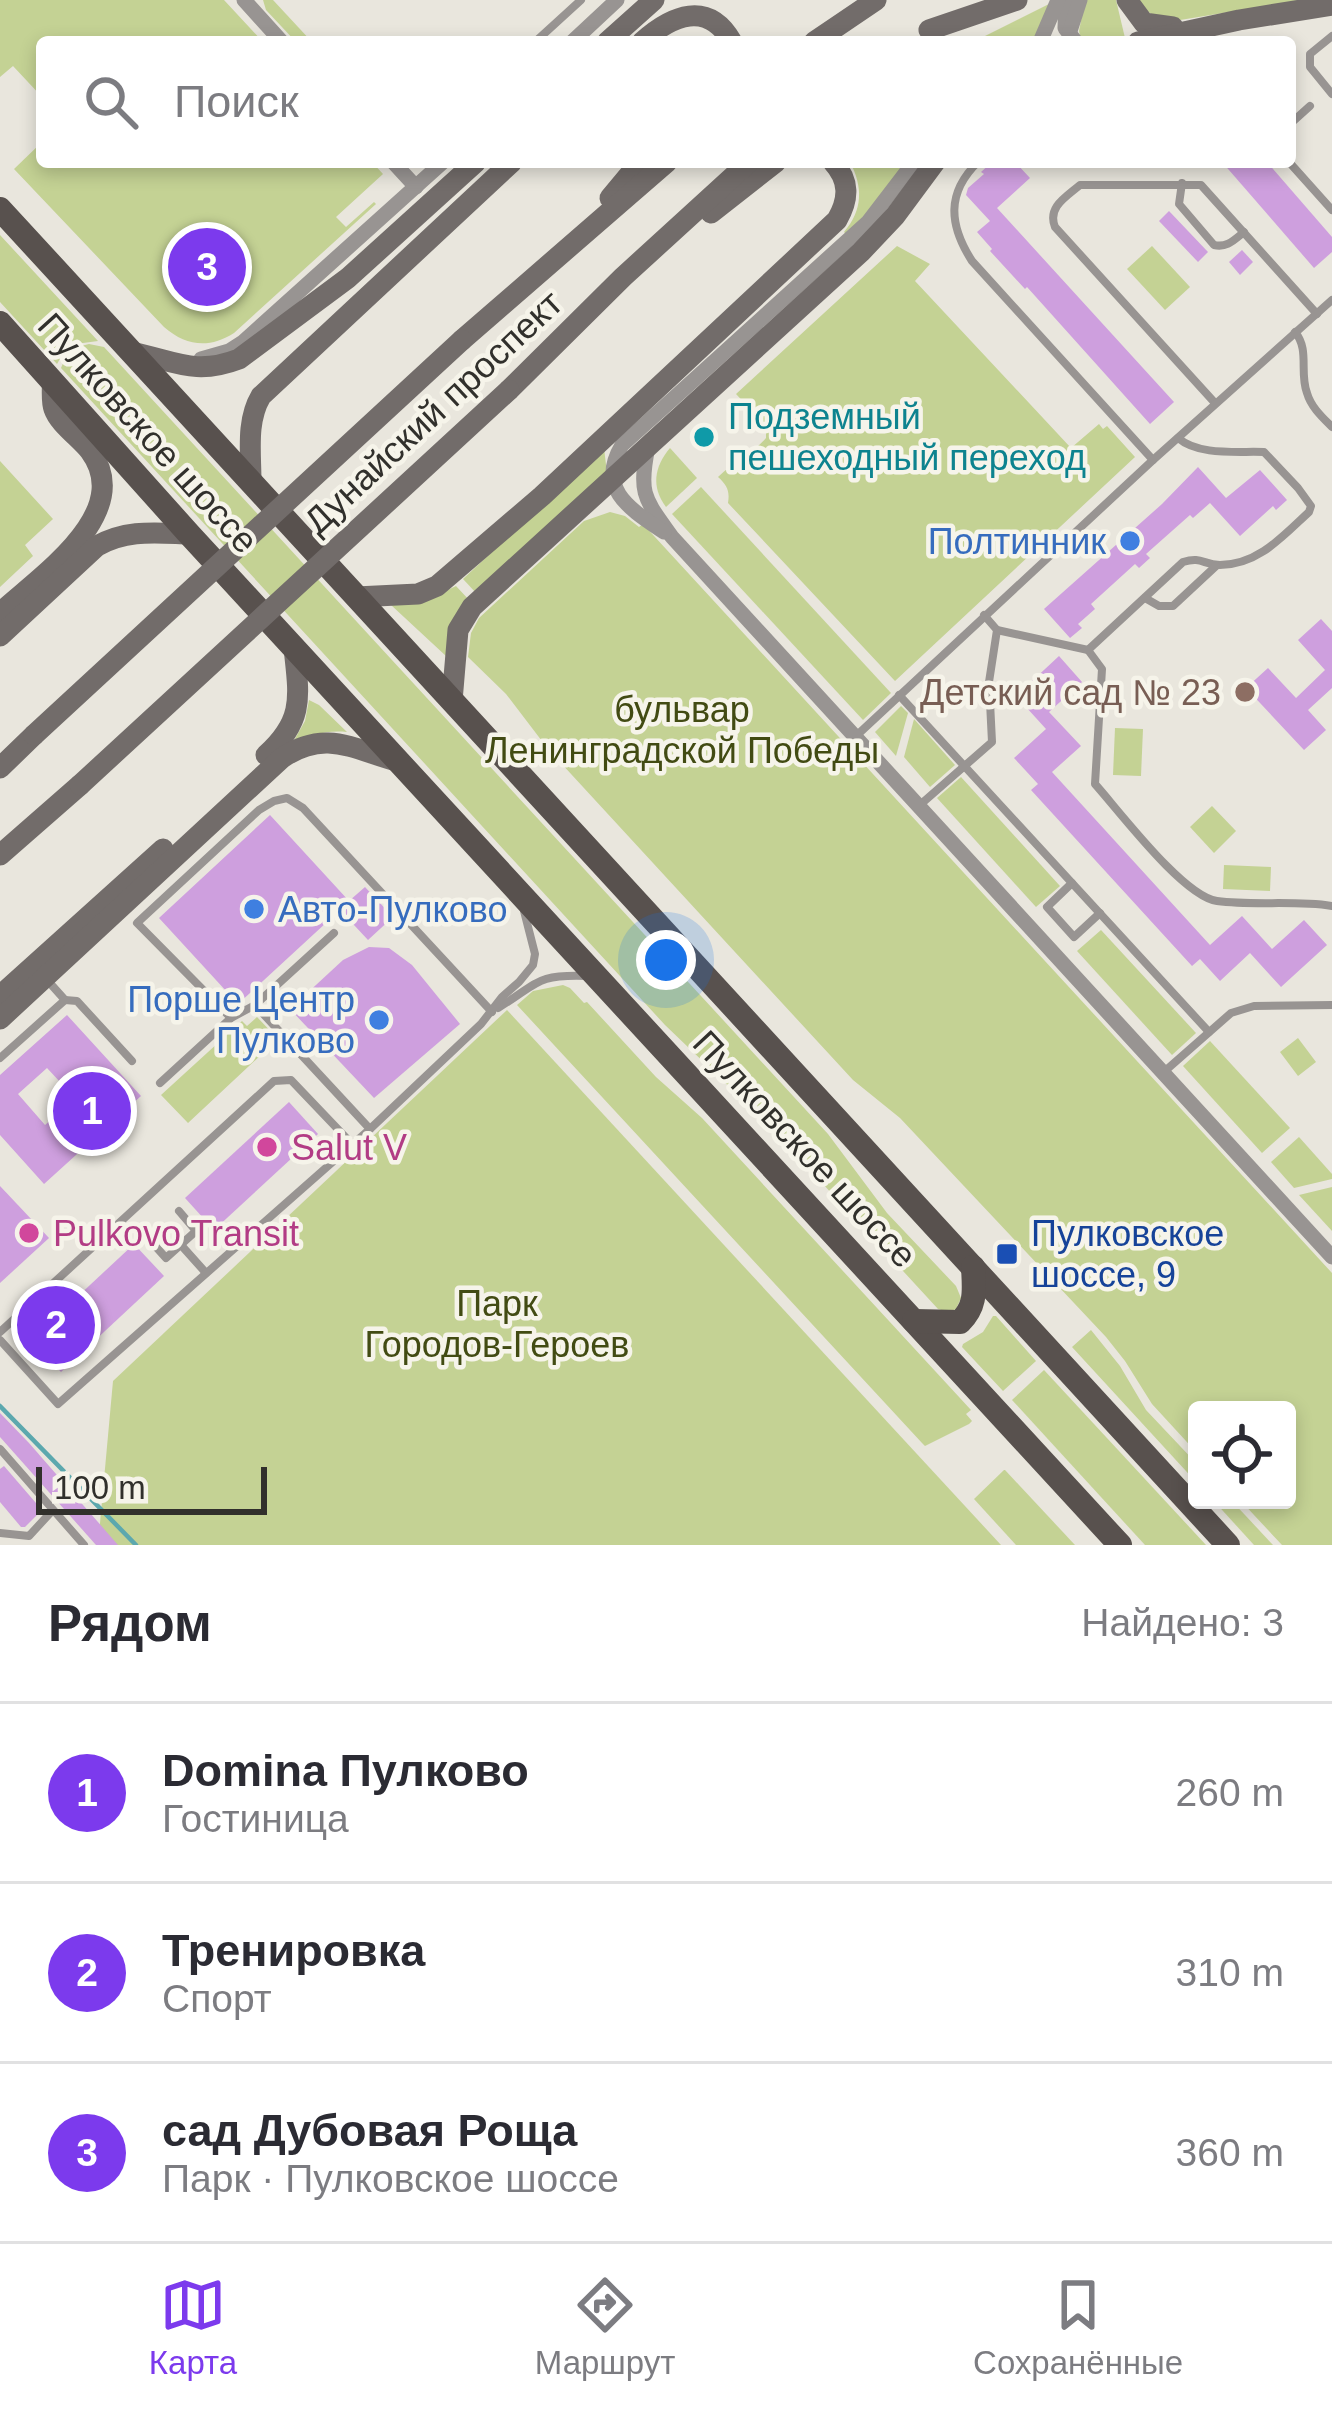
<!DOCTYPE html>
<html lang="ru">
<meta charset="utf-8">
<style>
body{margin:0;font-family:Helvetica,sans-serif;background:#f7f7f7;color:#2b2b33}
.controls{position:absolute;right:36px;bottom:36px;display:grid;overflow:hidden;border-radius:12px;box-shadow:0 6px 18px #0003}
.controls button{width:108px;height:108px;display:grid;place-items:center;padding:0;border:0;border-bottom:3px solid #e1e1e2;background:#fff;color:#2b2b33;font:60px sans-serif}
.scale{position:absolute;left:36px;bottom:30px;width:231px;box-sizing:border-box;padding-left:12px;border:6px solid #31302c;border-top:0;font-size:33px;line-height:42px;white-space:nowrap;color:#31302c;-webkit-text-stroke:9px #f6f4ea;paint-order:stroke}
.you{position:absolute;left:666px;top:960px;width:42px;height:42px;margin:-30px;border:9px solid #fff;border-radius:50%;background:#1a73e8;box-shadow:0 0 0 18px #1a73e833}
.badge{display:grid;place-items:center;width:78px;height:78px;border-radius:50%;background:#7c3aed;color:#fff;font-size:39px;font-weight:700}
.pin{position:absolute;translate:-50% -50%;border:6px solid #fff;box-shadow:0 3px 12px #0006}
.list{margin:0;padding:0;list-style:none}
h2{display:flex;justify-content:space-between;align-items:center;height:156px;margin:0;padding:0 48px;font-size:51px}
h2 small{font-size:39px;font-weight:400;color:#7c7c81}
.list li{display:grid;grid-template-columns:78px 1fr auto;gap:36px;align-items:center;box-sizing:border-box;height:180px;padding:0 48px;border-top:3px solid #e1e1e2}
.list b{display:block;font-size:45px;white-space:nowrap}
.list p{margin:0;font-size:39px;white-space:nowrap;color:#7c7c81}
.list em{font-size:39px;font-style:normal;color:#7c7c81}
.icon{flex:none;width:66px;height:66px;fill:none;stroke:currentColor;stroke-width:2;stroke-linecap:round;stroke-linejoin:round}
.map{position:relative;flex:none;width:1332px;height:1545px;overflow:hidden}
.search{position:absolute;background:#fff;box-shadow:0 6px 18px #0003;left:36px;right:36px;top:36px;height:132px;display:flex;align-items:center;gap:30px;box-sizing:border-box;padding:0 42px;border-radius:12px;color:#7c7c81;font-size:45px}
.sheet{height:696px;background:#fff}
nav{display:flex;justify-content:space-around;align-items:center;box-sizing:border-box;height:168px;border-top:3px solid #e1e1e2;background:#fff;font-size:33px;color:#7c7c81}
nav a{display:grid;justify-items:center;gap:6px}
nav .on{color:#7c3aed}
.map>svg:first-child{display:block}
.green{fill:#c4d294}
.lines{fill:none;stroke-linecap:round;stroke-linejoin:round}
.stream{stroke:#5ca8ae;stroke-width:4.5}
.building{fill:#ce9fde;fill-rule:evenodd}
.lane{stroke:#989492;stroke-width:8}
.street{stroke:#989492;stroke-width:15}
.secondary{stroke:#726c6a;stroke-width:21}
.primary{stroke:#58514e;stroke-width:24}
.secondary-bridge{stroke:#726c6a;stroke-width:21}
.culture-dot{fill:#0f9aa8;stroke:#f6f4ea;stroke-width:4.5}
.shop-dot{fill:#3f7fe0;stroke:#f6f4ea;stroke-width:4.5}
.education-dot{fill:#8d6e63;stroke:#f6f4ea;stroke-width:4.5}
.hotel-dot{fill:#d1479c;stroke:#f6f4ea;stroke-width:4.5}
.transit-dot{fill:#1a4fb4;stroke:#f6f4ea;stroke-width:4.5}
.labels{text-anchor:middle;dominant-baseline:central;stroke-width:9;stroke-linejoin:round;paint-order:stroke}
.street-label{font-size:36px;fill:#31302c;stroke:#f6f4ea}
.culture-label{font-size:36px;fill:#0d838f;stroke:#f6f4ea;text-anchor:start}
.shop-label{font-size:36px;fill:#366cbe;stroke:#f6f4ea;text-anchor:end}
.education-label{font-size:36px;fill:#785e54;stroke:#f6f4ea;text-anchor:end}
.park-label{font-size:36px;fill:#424b13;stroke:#f6f4ea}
.hotel-label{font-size:36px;fill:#b23c85;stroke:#f6f4ea;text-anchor:start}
.transit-label{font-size:36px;fill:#164399;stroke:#f6f4ea;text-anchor:start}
</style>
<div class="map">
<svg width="1332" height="1545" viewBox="0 0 1332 1545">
<rect width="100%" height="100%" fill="#e9e6dd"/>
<!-- green -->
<g class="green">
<polygon points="0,0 224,0 263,42 42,42 42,97 13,66 0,77"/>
<polygon points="263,0 273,0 312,42 296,42 266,10"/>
<path d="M1085 0H1116L1125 38C1109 42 1095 45 1080 36L1079 31Z"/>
<path d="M1138 0H1302L1174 21C1157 19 1147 14 1138 0Z"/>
<polygon points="1049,4 1036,42 973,42"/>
<path d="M42 142V162H372L383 174 336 217 346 227 374 202 376 204 234 333C209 349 186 346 164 327L14 169Z"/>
<path d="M850 162H906L867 213 846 234 844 232C863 210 863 187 850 162Z"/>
<polygon points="0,235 98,341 68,345 57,364 0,302"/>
<path d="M897 246 930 264 915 281 1071 448 1099 424 1103 429 1107 426 1135 457 895 681 728 503C730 491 727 485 718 477 733 462 752 454 766 438V426L736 394Z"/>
<polygon points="1152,246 1190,287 1165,310 1127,269"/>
<polygon points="89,344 104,347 828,1134 887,1213 956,1286 961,1298 956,1309 948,1312 938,1309 765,1121 665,1025 61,368 69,349"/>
<polygon points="604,448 607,473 477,594 463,579"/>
<path d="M670 448 697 478 666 507C651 487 654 467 670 448Z"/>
<polygon points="0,461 53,519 25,545 33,556 0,587"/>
<polygon points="701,487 891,693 863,720 672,514"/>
<polygon points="610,512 625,516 639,527 643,524 1332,1273 1332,1545 1282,1545 1240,1500 1287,1500 1287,1410 1197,1410 1197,1453 1152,1404 1125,1361 1106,1337 900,1118 853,1080 548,749 506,694 468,657 471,633 479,618 584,521"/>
<polygon points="456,586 470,601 446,656 391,605 425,601"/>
<path d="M309 700 319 705 347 732C326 730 311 735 292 744L305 721Z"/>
<polygon points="901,706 908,713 896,756 875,732"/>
<polygon points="914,719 955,765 930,787 904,757"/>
<polygon points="1115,728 1143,729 1141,776 1113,775"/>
<polygon points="961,777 1060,886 1036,907 937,798"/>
<polygon points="1212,806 1236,831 1214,853 1190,827"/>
<polygon points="1224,865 1271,867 1270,891 1223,889"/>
<polygon points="1101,930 1196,1033 1172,1055 1077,951"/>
<polygon points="563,985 570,988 584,1003 587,1002 656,1077 702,1118 971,1410 966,1414 972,1421 969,1424 925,1446 922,1443 517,1005 533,991"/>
<polygon points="507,1010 1001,1545 98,1545 113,1381"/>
<polygon points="257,1017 278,1039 188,1123 161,1095 242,1021 247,1026"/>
<polygon points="1298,1038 1316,1062 1298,1076 1280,1052"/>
<polygon points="1210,1041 1290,1128 1262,1153 1183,1066"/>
<polygon points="1299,1137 1332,1174 1332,1179 1294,1188 1271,1162"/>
<polygon points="1332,1187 1332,1231 1299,1195"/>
<polygon points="993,1316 996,1316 1036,1361 1003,1391 962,1347 963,1344 983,1332"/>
<polygon points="1091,1330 1120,1366 1146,1410 1197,1464 1197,1483 1072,1347"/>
<polygon points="1044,1370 1206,1545 1145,1545 1012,1400"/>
<polygon points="1004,1470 1005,1470 1075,1545 1016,1545 974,1499"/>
<polygon points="1213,1500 1231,1500 1273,1545 1254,1545"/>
</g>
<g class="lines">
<!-- stream -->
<polyline class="stream" points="0,1406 136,1545"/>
</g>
<!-- building -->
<g class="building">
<polygon points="992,162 1015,162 1030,178 997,208 1174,402 1150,424 1027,287 1025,289 990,251 992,249 977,232 990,221 966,195 968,188 984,174 981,172"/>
<polygon points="1222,162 1267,162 1332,237 1332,252 1314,268"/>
<polygon points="1169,211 1208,252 1198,262 1159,221"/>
<polygon points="1242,250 1253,262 1240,275 1229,262"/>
<polygon points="1198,467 1226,498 1260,470 1287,500 1276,510 1273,506 1240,536 1210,503 1193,518 1190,515 1146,554 1150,558 1139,568 1135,564 1091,604 1095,609 1078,624 1082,628 1070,638 1044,609 1162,504"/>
<polygon points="1321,619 1332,631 1332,688 1308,710 1326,730 1304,750 1246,688 1268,668 1296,698 1325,670 1298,640"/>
<polygon points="1059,656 1082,682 1049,712 1081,746 1052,772 1210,945 1242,916 1272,949 1304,920 1327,945 1281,987 1250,953 1220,981 1200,959 1192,966 1031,790 1038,784 1014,758 1046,729 1016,696"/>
<polygon points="270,815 349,901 365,887 393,917 368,940 340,910 238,1004 159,918"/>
<polygon points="369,947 389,948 412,965 460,1024 374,1098 290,1009 343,960"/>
<path d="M67 1015 141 1096 44 1184 0 1135V1075ZM47 1068 75 1098 45 1125 18 1094Z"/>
<polygon points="289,1102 318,1134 214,1230 185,1198"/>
<polygon points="0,1186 49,1238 0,1283"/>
<polygon points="134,1244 164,1276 61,1372 31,1340"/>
<polygon points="0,1413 29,1443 118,1545 96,1545 0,1437"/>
<polygon points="4,1466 42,1510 25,1527 21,1527 0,1502 0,1469"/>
</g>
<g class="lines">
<!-- lane -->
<g class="lane">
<polyline points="1332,36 1310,54 1310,67 1332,94"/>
<polyline points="535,42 581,0"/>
<polyline points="1290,124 1310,106"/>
<path d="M978 162C946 193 949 225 972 261L1153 460"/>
<polyline points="1289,162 1332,210"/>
<path d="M1182 183 1179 204 1214 245C1227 248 1234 240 1244 232"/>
<path d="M1295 332C1310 350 1299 372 1307 393 1311 407 1322 417 1332 427"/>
<path d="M1215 403 1055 227C1047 207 1066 197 1080 185H1201L1317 314"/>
<path d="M1178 438C1199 456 1237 451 1264 452L1298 488 1311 506 1309 512C1283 536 1258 565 1220 565 1203 565 1202 556 1183 562L1088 650 1102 669 1095 784C1120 812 1183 896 1217 901 1255 906 1294 900 1332 906"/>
<polyline points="1145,598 1159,606 1173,606 1216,566"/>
<polyline points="997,630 1088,650"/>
<polyline points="899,695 1209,1032"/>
<polyline points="855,737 1153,460 1332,300"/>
<polyline points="921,804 992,742 989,682 997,630 984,615"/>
<polyline points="1072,883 1047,907 1074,937 1100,913"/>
<polyline points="65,1000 77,1001 132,1061"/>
<polyline points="255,1005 370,1129"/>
<path d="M498 1008C539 983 535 974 588 976"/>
<polyline points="231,1018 137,923 259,810 274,801 287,798 303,808 492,1012"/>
<polyline points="0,1058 65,1000 48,981"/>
<polyline points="1165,1071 1231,1013 1254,1006 1332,1005"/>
<polyline points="160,1083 231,1018 255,1005 334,933"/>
<polyline points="148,1238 166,1258 196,1231 179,1211"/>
<polyline points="181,1245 206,1273"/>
<polyline points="0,1332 274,1081 291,1080 352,1144"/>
<polyline points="0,1340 58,1404 370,1129 481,1024 502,997 519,982 533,965 535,954 524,911"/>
<polyline points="0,1449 84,1545"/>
<polyline points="0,1533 29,1536 52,1511"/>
</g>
<!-- street -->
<g class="street">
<polyline points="244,0 282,42"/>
<polyline points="1066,0 1065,28 1076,42"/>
<polyline points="1070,31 1080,0"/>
<polyline points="572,42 617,0"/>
<polyline points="1040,42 1058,0"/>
<polyline points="393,162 416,187"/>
<polyline points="201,359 229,351 243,342 443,162"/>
<path d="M648 447C638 495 645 499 672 537L1332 1257"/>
<path d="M664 532C630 509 596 489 622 445L868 222 914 162"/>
</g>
<!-- secondary -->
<g class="secondary">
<polyline points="1127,0 1144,23 1173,27"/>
<polyline points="929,30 1017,0"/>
<polyline points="607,42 654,0"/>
<path d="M642 42C672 15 708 0 732 42"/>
<polyline points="814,42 876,0"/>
<polyline points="1138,42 1239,20 1332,5"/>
<polyline points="610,198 640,162"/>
<polyline points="711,213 776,162"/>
<polyline points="462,340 667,162"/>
<path d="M131 352C175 361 195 376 239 359L348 278 476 162"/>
<polyline points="509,390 623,277 749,162"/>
<path d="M251 482C251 453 246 421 261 396L512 162"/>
<path d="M356 597 418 594 437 586 542 496 837 220C849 199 850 181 833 162"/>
<path d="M0 613C40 576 136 513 90 451 80 438 59 424 54 409 51 401 53 389 52 381"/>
<path d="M0 636 97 546C127 529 156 533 189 534"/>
<polyline points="452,701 458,630 472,607 861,252 895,216 935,162"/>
<path d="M266 755C305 720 299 696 294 648"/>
<polyline points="0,768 34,735"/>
<polyline points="0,855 80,785"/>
<polyline points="0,996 163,849"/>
<path d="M0 1019 282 758C326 728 354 750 400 762"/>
</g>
<!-- primary -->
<g class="primary">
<polyline points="0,209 1228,1545"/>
<polyline points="0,323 189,534 1120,1545"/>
<path d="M914 1321 960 1322C977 1305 974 1290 973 1267"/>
</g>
<!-- secondary-bridge -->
<g class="secondary-bridge">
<polyline points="34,735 462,340"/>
<polyline points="80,785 509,390"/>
</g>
</g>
<!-- markers -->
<circle class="culture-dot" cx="704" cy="437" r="12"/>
<g class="shop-dot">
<circle cx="1130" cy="541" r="12"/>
<circle cx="254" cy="909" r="12"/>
<circle cx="379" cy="1020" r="12"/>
</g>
<circle class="education-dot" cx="1245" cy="692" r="12"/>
<g class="hotel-dot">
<circle cx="267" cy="1147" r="12"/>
<circle cx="29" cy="1233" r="12"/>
</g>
<rect class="transit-dot" x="995" y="1242" width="24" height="24" rx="6"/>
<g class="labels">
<!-- street labels -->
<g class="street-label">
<text transform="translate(433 412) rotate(-43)">Дунайский проспект</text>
<text transform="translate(148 433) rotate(48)">Пулковское шоссе</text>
<text transform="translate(805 1149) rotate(47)">Пулковское шоссе</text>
</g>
<!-- culture labels -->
<g class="culture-label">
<text x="728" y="416">Подземный<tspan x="728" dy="41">пешеходный переход</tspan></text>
</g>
<!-- shop labels -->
<g class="shop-label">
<text x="1106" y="541">Полтинник</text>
<text x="278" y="909" text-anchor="start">Авто-Пулково</text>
<text x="355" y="999">Порше Центр<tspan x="355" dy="41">Пулково</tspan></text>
</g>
<!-- education labels -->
<g class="education-label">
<text x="1221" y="692">Детский сад № 23</text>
</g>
<!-- park labels -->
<g class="park-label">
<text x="682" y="709">бульвар<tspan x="682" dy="41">Ленинградской Победы</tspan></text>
<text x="497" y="1303">Парк<tspan x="497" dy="41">Городов-Героев</tspan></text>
</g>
<!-- hotel labels -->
<g class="hotel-label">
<text x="291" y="1147">Salut V</text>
<text x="53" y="1233">Pulkovo Transit</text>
</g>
<!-- transit labels -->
<g class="transit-label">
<text x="1031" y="1233">Пулковское<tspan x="1031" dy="41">шоссе, 9</tspan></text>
</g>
</g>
</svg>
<div class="controls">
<button><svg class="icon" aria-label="locate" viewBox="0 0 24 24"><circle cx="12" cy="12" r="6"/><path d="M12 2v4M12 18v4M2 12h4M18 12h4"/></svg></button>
</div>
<div class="scale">100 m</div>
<div class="you"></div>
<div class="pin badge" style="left:92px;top:1111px">1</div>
<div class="pin badge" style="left:56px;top:1325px">2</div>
<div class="pin badge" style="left:207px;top:267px">3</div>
<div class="search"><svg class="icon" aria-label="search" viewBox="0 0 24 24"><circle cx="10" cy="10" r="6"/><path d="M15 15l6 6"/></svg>Поиск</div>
</div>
<section class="sheet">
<h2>Рядом<small>Найдено: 3</small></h2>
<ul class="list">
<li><span class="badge">1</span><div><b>Domina Пулково</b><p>Гостиница</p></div><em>260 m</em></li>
<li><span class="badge">2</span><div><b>Тренировка</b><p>Спорт</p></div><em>310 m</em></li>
<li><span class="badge">3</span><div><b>сад Дубовая Роща</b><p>Парк · Пулковское шоссе</p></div><em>360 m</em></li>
</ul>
</section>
<nav>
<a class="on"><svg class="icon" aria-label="map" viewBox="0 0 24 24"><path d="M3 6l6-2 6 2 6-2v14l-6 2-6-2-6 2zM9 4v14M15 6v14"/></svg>Карта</a>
<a><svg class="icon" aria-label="directions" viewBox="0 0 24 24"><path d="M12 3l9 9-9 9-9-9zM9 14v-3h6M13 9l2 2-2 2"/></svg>Маршрут</a>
<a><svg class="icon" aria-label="saved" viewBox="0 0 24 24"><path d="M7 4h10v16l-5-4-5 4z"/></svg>Сохранённые</a>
</nav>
